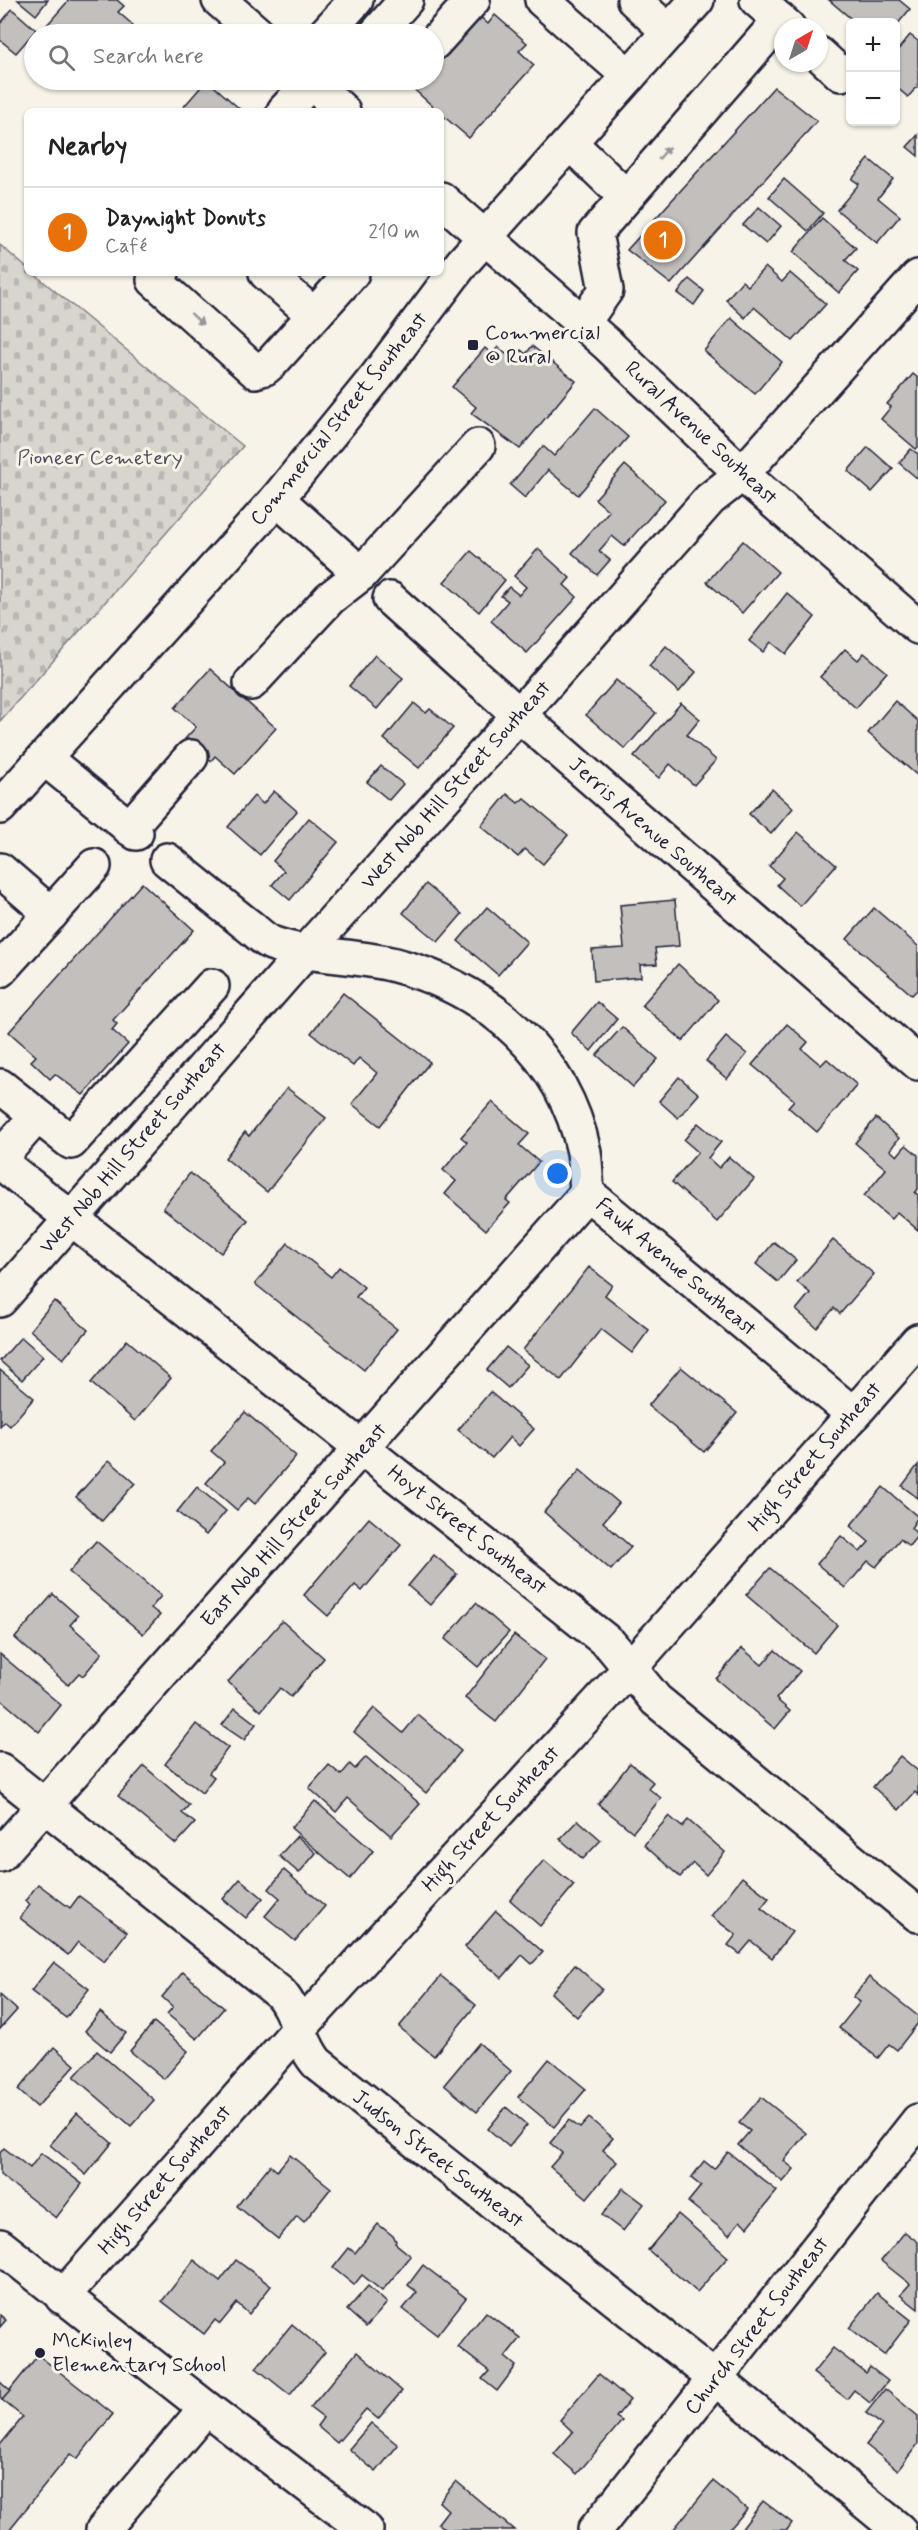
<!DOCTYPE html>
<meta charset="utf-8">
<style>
body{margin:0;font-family:Mynerve,sans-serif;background:#f6f6f6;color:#222}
.controls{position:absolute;right:18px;top:18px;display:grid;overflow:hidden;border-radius:9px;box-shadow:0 2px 4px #0004}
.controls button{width:54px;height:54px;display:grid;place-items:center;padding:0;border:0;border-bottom:2px solid #e0e0e0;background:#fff;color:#222;font:30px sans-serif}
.compass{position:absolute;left:774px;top:18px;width:54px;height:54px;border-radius:50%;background:#fff;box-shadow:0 2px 4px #0004;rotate:39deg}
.you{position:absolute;left:558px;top:1174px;width:21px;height:21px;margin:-15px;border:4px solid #fff;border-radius:50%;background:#1a73e8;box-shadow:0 0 0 9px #1a73e833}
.badge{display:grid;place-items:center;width:39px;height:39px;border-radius:50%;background:#1a73e8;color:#fff;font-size:20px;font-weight:700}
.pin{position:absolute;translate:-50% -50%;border:3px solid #fff;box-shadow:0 2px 6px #0006}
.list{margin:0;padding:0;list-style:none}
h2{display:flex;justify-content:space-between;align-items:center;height:78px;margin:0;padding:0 24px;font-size:26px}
h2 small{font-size:20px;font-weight:400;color:#767676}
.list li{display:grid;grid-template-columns:39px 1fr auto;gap:18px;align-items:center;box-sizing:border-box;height:90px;padding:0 24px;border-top:2px solid #e0e0e0}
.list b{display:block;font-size:22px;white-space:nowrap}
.list p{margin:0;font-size:20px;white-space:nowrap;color:#767676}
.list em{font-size:20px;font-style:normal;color:#767676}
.icon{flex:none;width:33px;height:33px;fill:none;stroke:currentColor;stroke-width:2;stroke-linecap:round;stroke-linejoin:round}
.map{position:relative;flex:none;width:918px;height:2530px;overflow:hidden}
.search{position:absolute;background:#fff;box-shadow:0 2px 4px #0004;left:24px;top:24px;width:420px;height:66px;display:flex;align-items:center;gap:15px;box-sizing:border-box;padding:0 21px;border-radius:33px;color:#767676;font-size:22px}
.panel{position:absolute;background:#fff;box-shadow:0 2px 4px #0004;left:24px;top:108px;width:420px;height:168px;border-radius:9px}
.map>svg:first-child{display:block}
.cemetery{fill:url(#cemetery-stones);stroke:#7d7c85;stroke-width:1.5}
.building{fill:#c2bfbd;stroke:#22223b;stroke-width:1.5}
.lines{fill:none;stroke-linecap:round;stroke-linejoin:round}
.minor-casing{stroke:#22223b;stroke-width:38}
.major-casing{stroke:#22223b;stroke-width:38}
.minor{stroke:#f7f3e8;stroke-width:33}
.major{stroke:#f7f3e8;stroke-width:33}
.oneway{fill:#97959a}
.poi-dot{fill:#22223b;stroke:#f7f3e8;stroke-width:2}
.labels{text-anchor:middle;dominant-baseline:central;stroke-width:6;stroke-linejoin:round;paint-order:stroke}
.poi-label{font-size:21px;fill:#22223b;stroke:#f7f3e8;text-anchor:start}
.street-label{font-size:21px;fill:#22223b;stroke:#f7f3e8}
.park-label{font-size:21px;fill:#504f60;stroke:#f7f3e8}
</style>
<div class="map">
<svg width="918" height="2530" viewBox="0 0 918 2530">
<defs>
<pattern id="cemetery-stones" width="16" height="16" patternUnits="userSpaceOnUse" patternTransform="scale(1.5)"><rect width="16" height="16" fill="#d8d5cf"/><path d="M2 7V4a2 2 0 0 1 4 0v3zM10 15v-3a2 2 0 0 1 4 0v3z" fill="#b9b7b3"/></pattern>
</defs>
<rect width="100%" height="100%" fill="#f7f3e8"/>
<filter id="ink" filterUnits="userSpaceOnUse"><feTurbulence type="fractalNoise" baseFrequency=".0167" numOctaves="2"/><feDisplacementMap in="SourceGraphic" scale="12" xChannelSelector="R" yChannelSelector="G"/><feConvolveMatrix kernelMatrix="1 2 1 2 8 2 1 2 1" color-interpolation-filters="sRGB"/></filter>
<g filter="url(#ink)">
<!-- cemetery -->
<polygon class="cemetery" points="0,245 27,268 27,273 33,273 243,446 0,721"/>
<!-- building -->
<g class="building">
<polygon points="18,0 48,0 36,15"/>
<polygon points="69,0 117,0 124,6 118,12 133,25 124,34 39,34"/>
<polygon points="829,0 899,0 910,9 896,26 896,22 855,22"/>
<polygon points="12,9 36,30 16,53 0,40 0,24"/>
<polygon points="473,10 488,24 495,15 527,43 519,51 534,65 469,138 441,114 441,111 438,111 408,84 412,80 434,80 434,55"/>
<polygon points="910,35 918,41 918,86 908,97 896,87 896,52"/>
<polygon points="207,80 242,111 180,111"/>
<polygon points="774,87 817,121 671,284 627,250"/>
<polygon points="918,135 918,156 907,147"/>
<polygon points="869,159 893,179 878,198 900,216 877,243 837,210 859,184 852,179"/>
<polygon points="784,179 823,213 808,231 769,197"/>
<polygon points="759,207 781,226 766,244 743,225"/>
<polygon points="822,218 856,248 845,260 858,271 839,293 793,252"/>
<polygon points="765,267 782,282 790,273 826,304 793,341 754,307 745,318 726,300 742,281 748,286"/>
<polygon points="689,279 704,291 694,305 678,293"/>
<polygon points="731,318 782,362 755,394 704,351"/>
<polygon points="532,346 576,381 520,449 471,413 476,407 452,387 485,348 492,354 498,347 506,354 510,349 517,355 521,350 526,354"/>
<polygon points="913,374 918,378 918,447 916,449 881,419 891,407 887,404"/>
<polygon points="595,408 628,437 578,495 548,470 525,498 510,485 543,446 554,456"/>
<polygon points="868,447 893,469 872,492 848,471"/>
<polygon points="911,449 918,454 918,479 899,463"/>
<polygon points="625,465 665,500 624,546 612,536 599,551 610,560 597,575 572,553 609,511 595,499"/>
<polygon points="743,541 778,572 742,613 707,582"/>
<polygon points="538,549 570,578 564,585 577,597 527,653 491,621 508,601 501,596 509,587 519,595 526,587 514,576"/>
<polygon points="471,551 505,580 479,612 444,582"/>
<polygon points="787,593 815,617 786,654 771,642 763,652 749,641"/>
<polygon points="666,646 696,672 679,692 649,666"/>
<polygon points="845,649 858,660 864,653 887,672 856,708 820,677"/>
<polygon points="375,655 403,678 377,709 349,686"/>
<polygon points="210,669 276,728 235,774 215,756 211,761 185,739 196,727 175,708"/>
<polygon points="616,680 656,713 625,749 586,715"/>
<polygon points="895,701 918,721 918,776 868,733"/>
<polygon points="414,703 426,713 430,709 453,728 419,768 384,739"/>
<polygon points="681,703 700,719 687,735 716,760 694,785 670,764 659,778 634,757"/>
<polygon points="381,766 403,784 389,800 367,782"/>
<polygon points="772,789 793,808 771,834 749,814"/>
<polygon points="274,791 297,811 260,855 228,827 254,796 263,804"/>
<polygon points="507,794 518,803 524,798 568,835 543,864 525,849 518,857 481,826"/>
<polygon points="309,818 338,842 290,900 272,885 284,871 273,861"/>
<polygon points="798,832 836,865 800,906 777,885 783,878 769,866"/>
<polygon points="142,883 194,930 113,1020 117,1024 112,1030 128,1044 83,1095 55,1074 50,1079 31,1061 36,1056 9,1032"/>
<polygon points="426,884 462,914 438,942 403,913"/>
<polygon points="675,900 679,946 655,948 657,964 640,965 641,977 594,981 592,950 624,948 620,905"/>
<polygon points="487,907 527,942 498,975 458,941"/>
<polygon points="874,908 918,946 918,989 912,995 847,939"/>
<polygon points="678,964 718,1000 683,1041 642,1005"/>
<polygon points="343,993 430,1062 380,1126 352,1104 377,1073 359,1058 353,1066 311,1033"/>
<polygon points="597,1002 617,1019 591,1051 571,1033"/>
<polygon points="787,1024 808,1042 802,1049 821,1065 827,1059 857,1085 817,1132 788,1107 794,1100 752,1065"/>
<polygon points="622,1027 658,1059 633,1087 597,1055"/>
<polygon points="726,1037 747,1054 727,1079 706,1061"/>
<polygon points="679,1077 699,1094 678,1118 659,1101"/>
<polygon points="287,1088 326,1118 267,1192 225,1158 245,1132 249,1136"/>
<polygon points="492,1102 529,1134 519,1145 539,1162 506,1200 510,1203 486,1230 445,1194 456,1181 443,1170 467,1142 461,1137"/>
<polygon points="876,1118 899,1138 890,1150 897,1156 906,1145 918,1155 918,1189 915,1193 918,1195 918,1230 897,1212 891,1219 864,1196 886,1169 855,1143"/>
<polygon points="698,1123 721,1142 708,1158 719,1168 729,1157 754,1179 717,1222 672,1182 698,1152 684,1140"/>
<polygon points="190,1173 248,1220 221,1253 163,1208"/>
<polygon points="833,1240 874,1274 840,1314 834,1308 817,1328 796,1310 810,1293 797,1282"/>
<polygon points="774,1242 796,1260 778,1282 756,1264"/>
<polygon points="288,1243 331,1277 339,1267 364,1287 356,1297 397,1329 364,1370 255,1284"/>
<polygon points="589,1267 612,1285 605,1295 649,1330 632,1353 601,1329 561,1380 523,1350"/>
<polygon points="54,1301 88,1330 63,1359 30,1330"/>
<polygon points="21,1337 43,1356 22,1380 0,1361"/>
<polygon points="127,1340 171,1378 135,1421 91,1383"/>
<polygon points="506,1347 528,1365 508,1388 487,1370"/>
<polygon points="681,1367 737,1413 704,1452 648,1406"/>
<polygon points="0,1370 34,1398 10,1426 4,1421 0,1426"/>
<polygon points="490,1392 534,1429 519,1446 510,1437 492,1458 458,1430"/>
<polygon points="245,1412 296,1456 255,1504 248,1498 237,1510 206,1483 224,1462 211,1451"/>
<polygon points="109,1460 135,1483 102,1521 76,1497"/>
<polygon points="918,1465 918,1498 902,1486"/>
<polygon points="580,1470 619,1503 603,1522 631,1547 611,1570 544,1512"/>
<polygon points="197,1487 226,1511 206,1535 177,1512"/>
<polygon points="883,1487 918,1517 911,1528 918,1535 909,1546 900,1539 876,1567 868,1561 845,1588 817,1564 841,1536 860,1552 869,1542 850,1526"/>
<polygon points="369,1518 401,1545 362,1591 355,1585 328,1616 304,1595"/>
<polygon points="96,1541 161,1596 151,1608 160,1615 143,1634 69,1572"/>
<polygon points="434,1555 457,1574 430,1605 408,1586"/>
<polygon points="770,1568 837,1625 814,1653 746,1595"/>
<polygon points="53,1594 78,1616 70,1625 102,1653 83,1676 79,1673 68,1685 15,1638"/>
<polygon points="476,1603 509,1632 478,1667 445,1639"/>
<polygon points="282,1621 324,1658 291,1697 280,1688 261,1711 228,1682"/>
<polygon points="514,1635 545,1659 496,1722 465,1698"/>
<polygon points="742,1648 762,1665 775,1650 800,1671 776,1699 790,1711 775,1729 716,1679"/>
<polygon points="0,1654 61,1705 39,1732 0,1699"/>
<polygon points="235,1708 256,1724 244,1740 222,1725"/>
<polygon points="374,1708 403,1733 418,1715 461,1751 426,1793 354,1732"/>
<polygon points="196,1724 228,1748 209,1773 214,1777 202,1793 165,1764"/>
<polygon points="900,1756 918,1771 918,1795 915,1792 899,1810 873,1787"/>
<polygon points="366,1757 420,1804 391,1836 348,1798 336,1812 309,1788 329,1765 341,1775 350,1764 355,1769"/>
<polygon points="630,1763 653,1782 648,1788 661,1798 633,1832 598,1804"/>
<polygon points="144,1766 189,1805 182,1813 195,1823 176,1844 118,1796"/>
<polygon points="315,1801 373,1851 350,1879 291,1828"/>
<polygon points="669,1816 682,1827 688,1820 725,1852 706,1875 693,1863 680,1877 644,1845"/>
<polygon points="578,1820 601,1840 583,1859 560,1839"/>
<polygon points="297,1836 316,1853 299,1873 279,1856"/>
<polygon points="544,1860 574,1885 540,1926 510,1900"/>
<polygon points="284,1870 325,1906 295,1941 265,1916 280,1898 269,1889"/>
<polygon points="742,1877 769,1898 761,1908 792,1932 772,1958 751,1941 740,1954 728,1945 736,1935 711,1916"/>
<polygon points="240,1879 263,1898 246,1918 223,1899"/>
<polygon points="38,1884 70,1908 79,1896 127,1932 104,1962 78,1942 68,1955 20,1918 30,1905 25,1901"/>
<polygon points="496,1911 543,1952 532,1964 522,1955 502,1978 465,1947"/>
<polygon points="54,1962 89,1989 66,2018 31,1991"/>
<polygon points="575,1965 602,1989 577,2017 551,1993"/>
<polygon points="183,1972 224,2008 197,2039 167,2014 173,2007 162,1997"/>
<polygon points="441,1976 476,2005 434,2056 399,2027"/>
<polygon points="869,1977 918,2016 918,2023 897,2050 889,2044 878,2058 839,2028 860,2002 853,1997"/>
<polygon points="0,1995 17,2010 0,2029"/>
<polygon points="100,2012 126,2033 110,2052 85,2031"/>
<polygon points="154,2022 188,2051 164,2079 130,2051"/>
<polygon points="479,2043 511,2071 477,2112 444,2085"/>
<polygon points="54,2047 75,2065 37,2107 18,2090"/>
<polygon points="97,2051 154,2100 131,2126 74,2077"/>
<polygon points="549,2059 586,2089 554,2127 518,2097"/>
<polygon points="761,2097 806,2133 784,2161 794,2169 783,2182 738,2145 750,2131 739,2123"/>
<polygon points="506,2107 527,2125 509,2147 488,2129"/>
<polygon points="77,2113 112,2143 86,2175 50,2145"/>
<polygon points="589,2118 613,2138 603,2150 617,2162 587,2198 550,2167 562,2153 550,2143 569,2120 580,2128"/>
<polygon points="4,2148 30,2168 41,2153 82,2184 56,2218 0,2175 0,2153"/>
<polygon points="728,2152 777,2191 748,2227 740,2221 729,2235 688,2202 701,2186 691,2178 704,2161 714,2169"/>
<polygon points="290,2155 331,2188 304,2222 297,2216 278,2239 237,2206 270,2165 277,2171"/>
<polygon points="623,2188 644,2204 623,2231 602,2215"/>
<polygon points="678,2214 728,2257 697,2292 648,2250"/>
<polygon points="378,2224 393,2236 396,2241 395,2243 411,2256 382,2291 362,2275 354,2285 333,2268 349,2248 355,2253"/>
<polygon points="905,2232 918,2242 918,2309 900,2295 910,2284 881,2261"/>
<polygon points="194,2260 220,2281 236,2260 271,2286 249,2314 237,2303 220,2324 215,2320 204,2334 162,2301"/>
<polygon points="423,2265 466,2298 437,2335 403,2309 417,2292 408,2285"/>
<polygon points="368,2286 387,2303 366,2327 347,2310"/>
<polygon points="877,2293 911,2320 884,2355 849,2328"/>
<polygon points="486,2312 520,2338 505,2357 516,2366 497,2391 482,2379 489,2371 458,2347"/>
<polygon points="0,2315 6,2320 0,2327"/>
<polygon points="292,2324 325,2352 290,2395 256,2368"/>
<polygon points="833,2348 866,2373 870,2367 888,2381 870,2403 854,2390 847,2399 813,2373"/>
<polygon points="357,2352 402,2391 378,2419 366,2409 337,2443 317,2426 323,2418 310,2408"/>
<polygon points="38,2355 113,2414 77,2459 70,2454 9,2530 0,2530 0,2445 23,2417 2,2400"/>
<polygon points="599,2374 630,2400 616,2417 622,2421 577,2474 554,2454 573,2432 560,2420"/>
<polygon points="0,2382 10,2391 2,2400 0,2398"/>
<polygon points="885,2389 918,2416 918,2444 898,2470 866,2445 882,2425 866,2413"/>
<polygon points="371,2423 398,2445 376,2472 349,2449"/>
<polygon points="456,2481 514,2530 446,2530 438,2523 448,2510 439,2502"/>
<polygon points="713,2481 747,2509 729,2530 673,2530"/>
<polygon points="763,2501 792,2523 787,2530 741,2530"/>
</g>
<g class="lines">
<!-- minor casing -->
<g class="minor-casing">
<g id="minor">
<polyline points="219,0 258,34"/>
<polyline points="542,0 629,76"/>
<polyline points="634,0 669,32"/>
<polyline points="757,0 788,27"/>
<polyline points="325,34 356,0"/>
<polyline points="376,34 406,0"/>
<polyline points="434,43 473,0"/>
<polyline points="819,54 841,74"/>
<polyline points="309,80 343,111"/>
<polyline points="284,111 311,82"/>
<polyline points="570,143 626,197"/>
<polyline points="441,199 608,345 742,474 918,627"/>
<polyline points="162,273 154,280 255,371 265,368 273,361 352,273"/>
<polyline points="266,273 314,315"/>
<polyline points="583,323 606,290 595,233 780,20"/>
<polyline points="277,499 361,574"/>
<polyline points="390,599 519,715 918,1063"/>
<polyline points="251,683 330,598 361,574 478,446"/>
<polyline points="44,758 136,833"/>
<polyline points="129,828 191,757"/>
<path d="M167 860C193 881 219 902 245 923 254 929 264 941 274 944 312 957 356 955 395 965 488 989 564 1056 584 1152 586 1166 586 1180 587 1193L852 1413"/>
<polyline points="0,870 51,914"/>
<polyline points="0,970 94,866"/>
<polyline points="0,1086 71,1142 212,986"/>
<polyline points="0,1158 37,1116"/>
<polyline points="0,1162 610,1644 656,1700 918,1915"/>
<polyline points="0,1300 307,950 519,715 710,499 742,474 918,277"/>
<path d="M0 1770 280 1993C298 2013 299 2042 317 2063L716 2379 899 2530"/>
<polyline points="0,1855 587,1193"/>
<polyline points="0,2246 206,2408 366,2530"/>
<polyline points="62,2297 298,2030 631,1667 918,1341"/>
<polyline points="103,2530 206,2408"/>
<polyline points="595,2530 918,2121"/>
</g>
</g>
<!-- major casing -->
<g class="major-casing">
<polyline id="major" points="0,807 277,499 377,376 462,263 697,0"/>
</g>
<!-- minor -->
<use href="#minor" class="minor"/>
<!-- major -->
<use href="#major" class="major"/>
</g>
<!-- one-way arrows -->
<defs><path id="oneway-solid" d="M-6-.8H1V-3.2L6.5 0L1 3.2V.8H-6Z" transform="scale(1.5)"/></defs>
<g class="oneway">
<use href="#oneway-solid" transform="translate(664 153) rotate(-49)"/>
<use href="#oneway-solid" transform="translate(197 319) rotate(42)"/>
</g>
</g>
<!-- markers -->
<g class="poi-dot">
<rect x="467" y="339" width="12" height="12" rx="3"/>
<circle cx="40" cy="2353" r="6"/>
</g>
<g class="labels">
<!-- poi labels -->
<g class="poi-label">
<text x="485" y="333">Commercial<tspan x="485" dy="24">@ Rural</tspan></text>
<text x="52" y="2341">McKinley<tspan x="52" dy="24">Elementary School</tspan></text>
</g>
<!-- street labels -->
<g class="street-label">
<text transform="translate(339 419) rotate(-51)">Commercial Street Southeast</text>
<text transform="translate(701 433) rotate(43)">Rural Avenue Southeast</text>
<text transform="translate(456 785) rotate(-48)">West Nob Hill Street Southeast</text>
<text transform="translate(653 832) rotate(41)">Jerris Avenue Southeast</text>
<text transform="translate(133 1148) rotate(-49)">West Nob Hill Street Southeast</text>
<text transform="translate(676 1267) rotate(40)">Fawk Avenue Southeast</text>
<text transform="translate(815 1457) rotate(-49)">High Street Southeast</text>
<text transform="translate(294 1525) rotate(-48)">East Nob Hill Street Southeast</text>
<text transform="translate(467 1530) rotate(38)">Hoyt Street Southeast</text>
<text transform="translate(491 1819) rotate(-47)">High Street Southeast</text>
<text transform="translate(438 2159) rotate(38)">Judson Street Southeast</text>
<text transform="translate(165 2180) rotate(-49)">High Street Southeast</text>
<text transform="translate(757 2326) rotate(-52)">Church Street Southeast</text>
</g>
<!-- park labels -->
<g class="park-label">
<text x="100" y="458">Pioneer Cemetery</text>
</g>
</g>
</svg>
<div class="controls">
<button>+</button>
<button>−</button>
</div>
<svg class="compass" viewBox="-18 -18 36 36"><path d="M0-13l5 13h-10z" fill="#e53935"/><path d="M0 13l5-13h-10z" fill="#767676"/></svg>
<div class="you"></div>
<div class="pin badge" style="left:663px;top:240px;background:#e8710a">1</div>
<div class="search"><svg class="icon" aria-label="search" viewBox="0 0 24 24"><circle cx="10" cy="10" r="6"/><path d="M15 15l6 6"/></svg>Search here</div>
<section class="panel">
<h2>Nearby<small></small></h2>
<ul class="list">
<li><span class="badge" style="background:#e8710a">1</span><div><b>Daynight Donuts</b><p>Café</p></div><em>210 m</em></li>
</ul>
</section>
</div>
